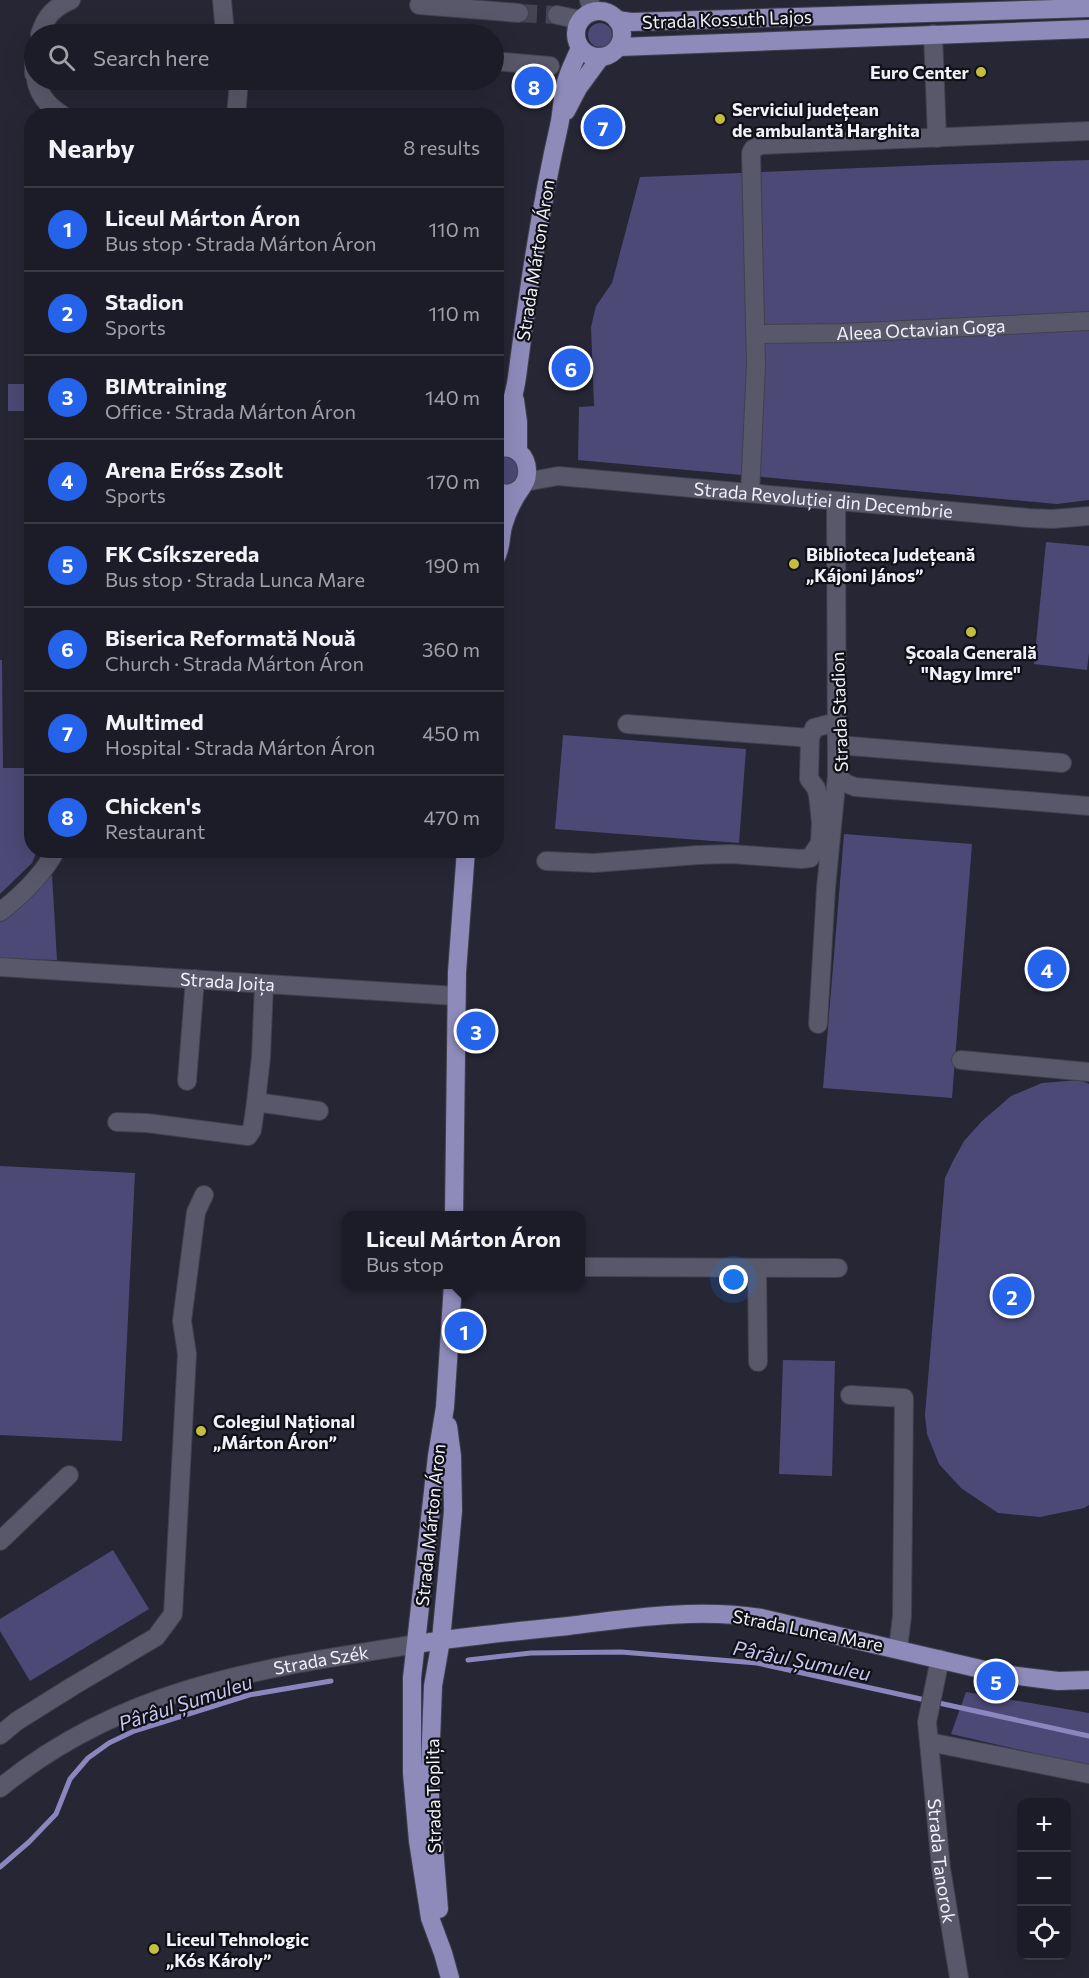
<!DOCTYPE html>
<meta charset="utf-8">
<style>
body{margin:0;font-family:Commissioner,sans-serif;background:#292934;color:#f1f3f6}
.controls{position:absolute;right:18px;bottom:18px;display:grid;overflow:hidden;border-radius:12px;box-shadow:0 6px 24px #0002}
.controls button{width:54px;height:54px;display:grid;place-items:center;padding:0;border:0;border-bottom:2px solid #3a3a45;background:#1c1c28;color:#f1f3f6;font:30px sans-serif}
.you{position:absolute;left:734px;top:1280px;width:21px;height:21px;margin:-15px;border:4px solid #fff;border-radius:50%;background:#1a73e8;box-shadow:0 0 0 9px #1a73e833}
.badge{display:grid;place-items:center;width:39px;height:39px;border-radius:50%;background:#2563eb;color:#fff;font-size:20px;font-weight:700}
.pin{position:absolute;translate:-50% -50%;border:3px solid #fff;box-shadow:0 2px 6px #0006}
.popup{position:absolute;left:342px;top:1211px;width:243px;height:78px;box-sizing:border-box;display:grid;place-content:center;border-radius:12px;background:#1c1c28;filter:drop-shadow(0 2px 4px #0005);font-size:20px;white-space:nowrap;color:#a0a1a8}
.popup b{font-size:22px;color:#f1f3f6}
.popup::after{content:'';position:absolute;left:50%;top:100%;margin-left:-12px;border:12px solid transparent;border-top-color:#1c1c28}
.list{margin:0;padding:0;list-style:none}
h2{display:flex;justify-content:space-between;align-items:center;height:78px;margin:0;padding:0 24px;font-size:26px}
h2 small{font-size:20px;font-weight:400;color:#a0a1a8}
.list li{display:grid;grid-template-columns:39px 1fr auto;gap:18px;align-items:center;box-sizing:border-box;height:84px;padding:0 24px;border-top:2px solid #3a3a45}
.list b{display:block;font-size:22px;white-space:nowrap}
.list p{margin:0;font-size:20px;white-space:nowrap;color:#a0a1a8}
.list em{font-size:20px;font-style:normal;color:#a0a1a8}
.icon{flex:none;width:33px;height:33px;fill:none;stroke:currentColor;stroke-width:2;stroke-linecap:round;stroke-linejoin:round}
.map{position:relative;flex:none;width:1089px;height:1978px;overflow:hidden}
.search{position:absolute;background:#1c1c28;box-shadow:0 6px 24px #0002;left:24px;top:24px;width:480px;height:66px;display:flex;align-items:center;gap:15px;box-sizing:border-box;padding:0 21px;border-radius:33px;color:#a0a1a8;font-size:22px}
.panel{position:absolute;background:#1c1c28;box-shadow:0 6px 24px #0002;left:24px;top:108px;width:480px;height:750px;border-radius:24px}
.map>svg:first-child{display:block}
.green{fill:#4c4976}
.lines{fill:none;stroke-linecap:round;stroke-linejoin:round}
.stream{stroke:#8b86bd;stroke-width:5}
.minor-tunnel{stroke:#444453;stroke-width:18;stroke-dasharray:18 9;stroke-linecap:butt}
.minor-casing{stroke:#41404d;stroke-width:20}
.major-casing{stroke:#41404d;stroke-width:20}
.minor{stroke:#59586a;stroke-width:18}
.major{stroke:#8e8bbb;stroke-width:18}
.poi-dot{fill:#c4bd3e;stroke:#101016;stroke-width:2}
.labels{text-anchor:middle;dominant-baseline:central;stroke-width:4.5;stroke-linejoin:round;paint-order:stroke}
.street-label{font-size:18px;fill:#f1f1fb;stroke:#101016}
.poi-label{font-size:18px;font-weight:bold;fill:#f1f1fb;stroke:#101016;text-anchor:start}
.water-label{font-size:20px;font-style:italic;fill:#c8c7f1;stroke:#101016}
</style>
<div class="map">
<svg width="1089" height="1978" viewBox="0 0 1089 1978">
<rect width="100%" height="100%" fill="#262635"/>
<!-- green -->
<g class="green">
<circle cx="600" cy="35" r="12"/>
<polygon points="1089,160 1089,500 1057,504 578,460 579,407 594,406 591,327 596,306 612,283 640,177 931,165"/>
<rect x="8" y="384" width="23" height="27"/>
<path d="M506 456C522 463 523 473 511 485L497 484 496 459Z"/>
<polygon points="1046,542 1089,546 1089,653 1087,670 1034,664"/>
<polygon points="0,660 2,660 3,768 31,768 32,850 37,851 32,863 0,894"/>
<polygon points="563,735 746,749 739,843 555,829"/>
<polygon points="844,834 972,844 952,1098 823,1088"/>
<polygon points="52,875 57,960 0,959 0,922 20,908"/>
<polygon points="1080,1080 1089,1084 1089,1505 1084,1508 1040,1517 998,1513 961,1488 939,1464 927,1434 925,1415 945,1178 953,1161 964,1141 982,1121 1011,1096 1042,1083"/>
<polygon points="0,1166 135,1173 122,1441 0,1435"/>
<polygon points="783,1360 835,1361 832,1476 779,1474"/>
<polygon points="113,1550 149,1609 30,1681 0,1631 0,1619"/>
<polygon points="966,1692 1089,1713 1089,1766 951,1734"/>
</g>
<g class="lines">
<!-- stream -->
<g class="stream">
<polyline points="468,1660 531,1653 621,1652 757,1663 1089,1736"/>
<polyline points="0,1867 29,1842 56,1814 70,1779 88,1758 109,1743 134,1731 249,1695 331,1681"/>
</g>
<!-- minor-tunnel -->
<polyline class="minor-tunnel" points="519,13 557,15"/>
<!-- minor casing -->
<g class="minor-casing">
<g id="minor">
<polyline points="222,0 225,34"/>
<polyline points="589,0 593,12"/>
<polyline points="419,5 519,13"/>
<polyline points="557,15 581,20"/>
<path d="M40 34C46 16 53 8 71 0"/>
<polyline points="933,34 937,138"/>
<polyline points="34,60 34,74"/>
<polyline points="494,61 550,66"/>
<path d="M36 80C39 96 49 107 64 116"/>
<polyline points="236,116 239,80"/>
<path id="s1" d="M755 334 843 333 1089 321"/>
<path id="s2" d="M525 482 558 476 1029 518 1052 519 1089 516"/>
<polyline points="750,493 756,365 751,153 753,149 761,145 1089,131"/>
<polyline points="627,724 810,738"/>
<polyline points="837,745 1062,763"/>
<polyline points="837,775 845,783 855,787 1089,806"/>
<polyline points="546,861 594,863 698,855 731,854 801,859 810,858 820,843 821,822 818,795 816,788 809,779 810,738 814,728 829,724 837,725"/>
<path d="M0 912C22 895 43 875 56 850"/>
<path id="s3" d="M0 967 456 996"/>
<polyline points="818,1024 826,888 837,775 836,501"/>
<polyline points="961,1060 1089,1072"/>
<polyline points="187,1081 195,979"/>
<polyline points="256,1102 261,1057 264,984"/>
<polyline points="117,1122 147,1123 248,1136 252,1130 256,1102 319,1111"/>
<polyline points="581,1267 838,1268"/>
<polyline points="757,1268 758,1362"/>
<polyline points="850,1395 904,1398 902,1616 898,1649"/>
<polyline points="0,1541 69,1475"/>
<path id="s4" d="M940 1659 927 1722 941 1868 959 1978"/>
<polyline points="0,1735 17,1721 73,1686 156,1637 173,1614 187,1354 182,1321 196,1212 204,1195"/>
<polyline points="929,1742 1089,1774"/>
<path id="s5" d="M0 1788C125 1686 263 1668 417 1644"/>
</g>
</g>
<!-- major casing -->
<g class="major-casing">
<g id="major">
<circle cx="599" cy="34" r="23"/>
<polyline points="617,20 631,22 1089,8"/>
<polyline points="619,47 1089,29"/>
<polyline points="566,111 578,88 600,58"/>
<polyline points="515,400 518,422 518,452"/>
<path d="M501 448C503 423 514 402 517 377 528 293 540 209 559 126 562 113 562 99 565 86 568 72 575 60 580 48"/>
<path d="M496 449C536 437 539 504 496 492"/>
<path d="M496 557C502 547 500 534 504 523 508 510 514 498 522 487"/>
<polyline points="454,1216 457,972 466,850"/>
<path d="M417 1644C467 1636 518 1631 568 1626 632 1618 697 1608 761 1618L1002 1674 1058 1681 1089 1680"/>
<polyline points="439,1909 430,1797 430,1767 433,1686 441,1640 453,1511 452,1456 448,1426"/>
<polyline points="450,1978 443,1953 430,1918 418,1841 412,1773 412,1678 437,1456 445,1407 453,1284"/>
</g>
</g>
<!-- minor -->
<use href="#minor" class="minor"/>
<!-- major -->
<use href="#major" class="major"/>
</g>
<!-- markers -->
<g class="poi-dot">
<circle cx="981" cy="72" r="6"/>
<circle cx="720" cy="119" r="6"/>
<circle cx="794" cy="564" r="6"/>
<circle cx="971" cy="632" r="6"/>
<circle cx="201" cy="1431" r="6"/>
<circle cx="154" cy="1949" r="6"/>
</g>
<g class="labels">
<!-- street labels -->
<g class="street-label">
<text transform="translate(727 19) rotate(-2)">Strada Kossuth Lajos</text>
<text transform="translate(535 260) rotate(-81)">Strada Márton Áron</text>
<text stroke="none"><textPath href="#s1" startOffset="166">Aleea Octavian Goga</textPath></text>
<text stroke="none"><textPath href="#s2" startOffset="300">Strada Revoluției din Decembrie</textPath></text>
<text transform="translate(839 712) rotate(-92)">Strada Stadion</text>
<text stroke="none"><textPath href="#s3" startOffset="228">Strada Joița</textPath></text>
<text transform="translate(430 1525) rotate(-84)">Strada Márton Áron</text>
<text transform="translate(808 1630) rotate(11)">Strada Lunca Mare</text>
<text stroke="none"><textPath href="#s5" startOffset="350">Strada Szék</textPath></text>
<text transform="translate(433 1796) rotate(-91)">Strada Toplița</text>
<text stroke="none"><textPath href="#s4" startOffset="204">Strada Tanorok</textPath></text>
</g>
<!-- poi labels -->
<g class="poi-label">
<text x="969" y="72" text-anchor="end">Euro Center</text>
<text x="732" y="109">Serviciul județean<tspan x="732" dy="21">de ambulantă Harghita</tspan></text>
<text x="806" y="554">Biblioteca Județeană<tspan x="806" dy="21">„Kájoni János”</tspan></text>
<text x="971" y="652" text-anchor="middle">Școala Generală<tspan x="971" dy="21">"Nagy Imre"</tspan></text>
<text x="213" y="1421">Colegiul Național<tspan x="213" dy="21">„Márton Áron”</tspan></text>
<text x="166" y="1939">Liceul Tehnologic<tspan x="166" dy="21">„Kós Károly”</tspan></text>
</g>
<!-- water labels -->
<g class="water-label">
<text transform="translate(802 1660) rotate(11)">Pârâul Șumuleu</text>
<text transform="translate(185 1702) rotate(-18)">Pârâul Șumuleu</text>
</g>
</g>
</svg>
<div class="controls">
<button>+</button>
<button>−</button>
<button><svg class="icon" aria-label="locate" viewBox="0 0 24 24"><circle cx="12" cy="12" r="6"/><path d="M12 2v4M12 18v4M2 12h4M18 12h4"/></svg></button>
</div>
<div class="you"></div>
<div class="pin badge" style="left:464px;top:1331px">1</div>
<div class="popup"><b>Liceul Márton Áron</b>Bus stop</div>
<div class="pin badge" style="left:1012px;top:1296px">2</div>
<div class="pin badge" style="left:476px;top:1031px">3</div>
<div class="pin badge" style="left:1047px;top:969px">4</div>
<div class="pin badge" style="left:996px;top:1681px">5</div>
<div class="pin badge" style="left:571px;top:368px">6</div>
<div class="pin badge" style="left:603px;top:127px">7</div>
<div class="pin badge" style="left:534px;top:86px">8</div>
<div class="search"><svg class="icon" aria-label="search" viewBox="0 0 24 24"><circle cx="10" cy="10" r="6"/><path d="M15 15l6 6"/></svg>Search here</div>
<section class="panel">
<h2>Nearby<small>8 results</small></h2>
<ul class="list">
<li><span class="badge">1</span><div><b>Liceul Márton Áron</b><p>Bus stop · Strada Márton Áron</p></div><em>110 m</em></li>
<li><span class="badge">2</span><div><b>Stadion</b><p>Sports</p></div><em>110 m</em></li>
<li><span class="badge">3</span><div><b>BIMtraining</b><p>Office · Strada Márton Áron</p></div><em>140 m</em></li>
<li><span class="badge">4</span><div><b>Arena Erőss Zsolt</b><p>Sports</p></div><em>170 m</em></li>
<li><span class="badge">5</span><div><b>FK Csíkszereda</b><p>Bus stop · Strada Lunca Mare</p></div><em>190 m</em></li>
<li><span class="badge">6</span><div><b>Biserica Reformată Nouă</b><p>Church · Strada Márton Áron</p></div><em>360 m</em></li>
<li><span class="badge">7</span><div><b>Multimed</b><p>Hospital · Strada Márton Áron</p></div><em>450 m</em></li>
<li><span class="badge">8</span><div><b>Chicken's</b><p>Restaurant</p></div><em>470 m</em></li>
</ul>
</section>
</div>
